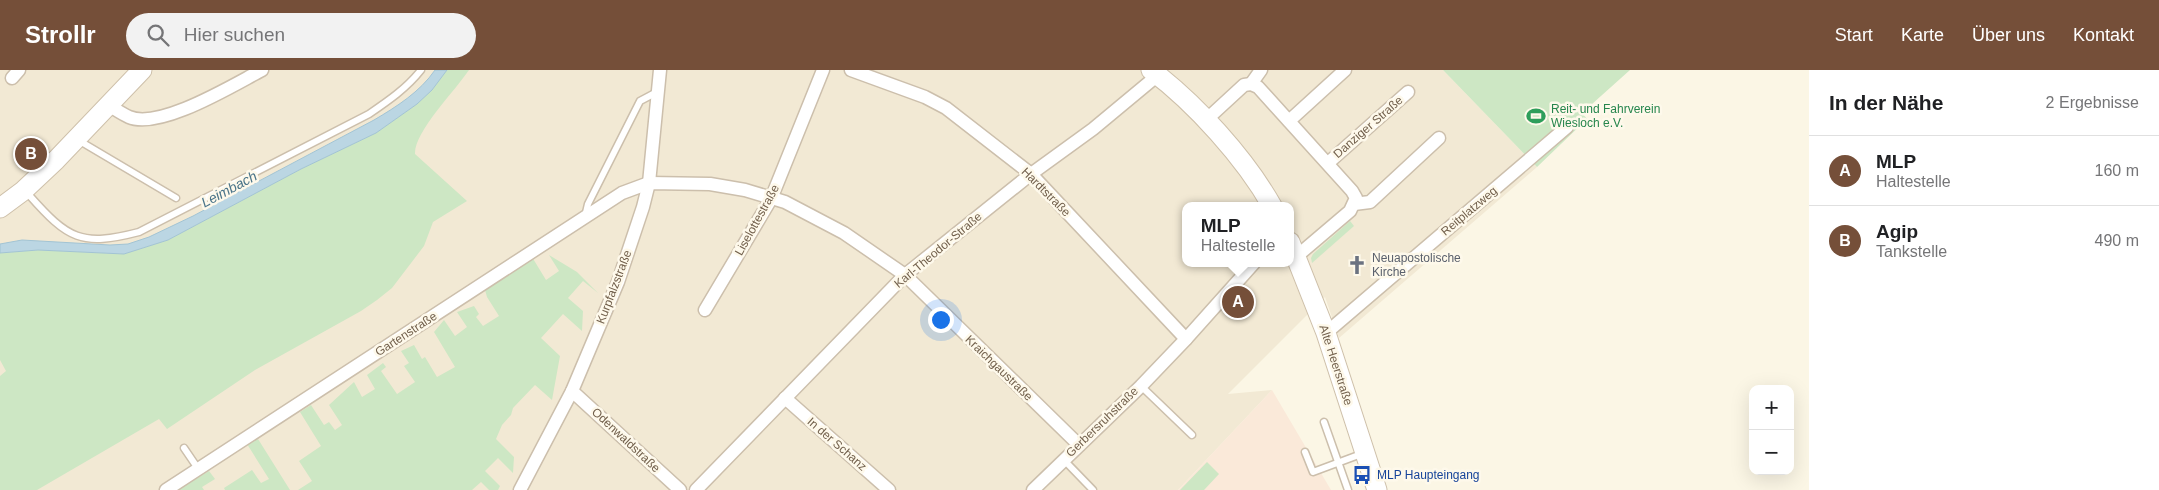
<!DOCTYPE html>
<html lang="de">
<meta charset="utf-8">
<style>
body{margin:0;font-family:Helvetica,sans-serif;background:#f2f2f2;color:#202124}
.controls{position:absolute;right:15px;bottom:15px;display:grid;overflow:hidden;border-radius:10px;box-shadow:0 5px 20px #0002}
.controls button{width:45px;height:45px;display:grid;place-items:center;padding:0;border:0;border-bottom:1px solid #e0e0e0;background:#fff;color:#202124;font:25px sans-serif}
.you{position:absolute;left:940px;top:249px;width:18px;height:18px;margin:-12px;border:4px solid #fff;border-radius:50%;background:#1a73e8;box-shadow:0 0 0 8px #1a73e833}
.badge{display:grid;place-items:center;width:32px;height:32px;border-radius:50%;background:#754f39;color:#fff;font-size:16px;font-weight:700}
.pin{position:absolute;translate:-50% -50%;border:2px solid #fff;box-shadow:0 1px 5px #0006}
.popup{position:absolute;left:1182px;top:132px;width:112px;height:65px;box-sizing:border-box;display:grid;place-content:center;border-radius:10px;background:#fff;filter:drop-shadow(0 1px 4px #0005);font-size:16px;white-space:nowrap;color:#757577}
.popup b{font-size:19px;color:#202124}
.popup::after{content:'';position:absolute;left:50%;top:100%;margin-left:-10px;border:10px solid transparent;border-top-color:#fff}
.list{margin:0;padding:0;list-style:none}
h2{display:flex;justify-content:space-between;align-items:center;height:65px;margin:0;padding:0 20px;font-size:21px}
h2 small{font-size:16px;font-weight:400;color:#757577}
.list li{display:grid;grid-template-columns:32px 1fr auto;gap:15px;align-items:center;box-sizing:border-box;height:70px;padding:0 20px;border-top:1px solid #e0e0e0}
.list b{display:block;font-size:19px;white-space:nowrap}
.list p{margin:0;font-size:16px;white-space:nowrap;color:#757577}
.list em{font-size:16px;font-style:normal;color:#757577}
.icon{flex:none;width:28px;height:28px;fill:none;stroke:currentColor;stroke-width:2;stroke-linecap:round;stroke-linejoin:round}
.map{position:relative;flex:none;width:1809px;height:420px;overflow:hidden}
header{display:flex;align-items:center;gap:30px;box-sizing:border-box;height:70px;padding:0 25px;background:#754f39;color:#fff}
header strong{font-size:24px}
nav{display:flex;gap:28px;margin-inline-start:auto;font-size:18px}
.search{width:350px;height:45px;background:#f2f2f2;display:flex;align-items:center;gap:12px;box-sizing:border-box;padding:0 18px;border-radius:28px;color:#757577;font-size:19px}
main{display:flex}
aside{flex:1;background:#fff}
.map>svg:first-child{display:block}
.residential{fill:#f2e9d4;fill-rule:evenodd}
.commercial{fill:#fae9d9}
.green{fill:#cde7c4}
.water{fill:#bbd6e3;stroke:#a2c4d4}
.lines{fill:none;stroke-linecap:round;stroke-linejoin:round}
.lane-casing{stroke:#ccbfac;stroke-width:9}
.street-casing{stroke:#ccbfac;stroke-width:15}
.secondary-casing{stroke:#cec0aa;stroke-width:21}
.lane{stroke:#fff;stroke-width:6}
.street{stroke:#fff;stroke-width:12}
.secondary{stroke:#fff;stroke-width:19}
.labels{text-anchor:middle;dominant-baseline:central;stroke-width:5;stroke-linejoin:round;paint-order:stroke}
.leisure-label{font-size:12px;fill:#27864d;stroke:#fef9eb;text-anchor:start}
.street-label{font-size:12px;fill:#72604c;stroke:#fef9eb}
.worship-label{font-size:12px;fill:#5b616d;stroke:#fef9eb;text-anchor:start}
.transit-label{font-size:12px;fill:#164399;stroke:#fef9eb;text-anchor:start}
.water-label{font-size:14px;font-style:italic;fill:#4b758a;stroke:#fef9eb}
</style>
<header>
<strong>Strollr</strong>
<div class="search"><svg class="icon" aria-label="search" viewBox="0 0 24 24"><circle cx="10" cy="10" r="6"/><path d="M15 15l6 6"/></svg>Hier suchen</div>
<nav><a>Start</a><a>Karte</a><a>Über uns</a><a>Kontakt</a></nav>
</header>
<main>
<div class="map">
<svg width="1809" height="420" viewBox="0 0 1809 420">
<rect width="100%" height="100%" fill="#fbf6e5"/>
<!-- residential -->
<path class="residential" d="M0 0H1443L1537 97 1339 268 1325 227 1228 324 1272 320 1178 420H0ZM1186 136H1290V193H1186Z"/>
<!-- commercial -->
<polygon class="commercial" points="1272,320 1331,420 1178,420"/>
<!-- green -->
<g class="green">
<path d="M447 0H469C455 21 414 62 415 84L467 131 433 152 424 176 392 218 377 230 361 241 255 300 167 359 159 349 37 420H0V306L6 301 0 290V183L38 180 124 184 168 170 301 99 376 63 417 34 432 20Z"/>
<polygon points="1443,0 1630,0 1582,43 1587,49 1537,97"/>
<polygon points="1350,151 1354,156 1312,193 1311,188 1313,184"/>
<polygon points="549,185 577,202 598,223 583,211 568,228 583,241 582,261 563,244 541,268 560,286 552,330 535,315 513,338 511,345 502,355 496,369 514,387 513,403 498,388 485,401 500,416 498,420 489,420 481,412 472,420 298,420 312,411 299,391 321,376 300,342 311,335 324,355 329,352 335,360 342,355 329,335 354,312 362,327 375,319 367,305 383,293 386,297 381,301 397,324 415,312 404,296 409,293 401,281 414,275 422,289 425,287 437,307 455,297 434,262 444,250 455,266 467,257 457,242 474,236 479,244 476,247 483,256 499,246 487,227 485,220 532,187 546,210 559,201"/>
<polygon points="258,369 290,420 225,420 224,418 252,400 261,413 269,409 247,374"/>
<polygon points="1207,392 1219,404 1204,420 1180,420"/>
<polygon points="209,401 215,409 202,417 204,420 178,420"/>
</g>
<!-- water -->
<path class="water" d="M435 0H447L432 20 417 34 376 63 301 99 168 170 124 184 38 180 0 183V174L22 170 110 175 128 174 149 167 193 146 374 50C396 37 420 22 435 0Z"/>
<g class="lines">
<!-- lane casing -->
<g class="lane-casing">
<g id="lane">
<polyline points="78,70 176,128"/>
<path d="M29 125C68 169 81 177 139 162L369 44C388 31 407 18 421 0"/>
<polyline points="585,147 588,134 640,31 657,22"/>
<polyline points="1141,316 1192,365"/>
<polyline points="1324,352 1348,420"/>
<polyline points="184,378 199,400"/>
<polyline points="1305,382 1313,402 1364,383"/>
<polyline points="1063,389 1093,420"/>
</g>
</g>
<!-- street casing -->
<g class="street-casing">
<g id="street">
<polyline points="851,0 925,27 946,38 1031,104 1186,269"/>
<polyline points="12,8 19,0"/>
<polyline points="1251,14 1261,0"/>
<path d="M108 35C115 39 122 44 129 47 160 60 233 15 262 0"/>
<polyline points="1206,50 1244,15 1251,14 1258,17 1352,121 1356,128 1350,141 1297,186"/>
<polyline points="1289,51 1345,0"/>
<polyline points="1328,93 1408,22"/>
<polyline points="1354,134 1370,132 1439,68"/>
<polyline points="705,240 771,129 823,0"/>
<polyline points="1326,263 1567,57"/>
<polyline points="572,321 680,420"/>
<polyline points="785,328 889,420"/>
<polyline points="166,420 622,123 649,113 710,114 745,120 785,132 844,163 905,205 1079,375"/>
<polyline points="520,420 572,321 618,212 643,137 649,113 660,0"/>
<polyline points="696,420 905,205 1031,104 1093,59 1158,5"/>
<polyline points="1033,420 1141,316 1186,269 1254,193"/>
</g>
</g>
<!-- secondary casing -->
<g class="secondary-casing">
<g id="secondary">
<path d="M1151 0C1195 33 1245 88 1272 136"/>
<polyline points="0,138 23,121 56,90 142,0"/>
<polyline points="1290,172 1326,263 1377,420"/>
</g>
</g>
<!-- lane -->
<use href="#lane" class="lane"/>
<!-- street -->
<use href="#street" class="street"/>
<!-- secondary -->
<use href="#secondary" class="secondary"/>
</g>
<!-- icons -->
<defs>
<g id="stadium-bare" transform="scale(1.5)"><path d="M0-5a6.5 5 0 1 0 0 10a6.5 5 0 1 0 0-10ZM-3.5-1.8h7v3.6h-7Z" fill="#2e9e5b" stroke="#fef9eb" stroke-width="2.5" paint-order="stroke"/></g>
<g id="church-bare" transform="scale(1.5)"><path d="M-1.2-6h2.4v3.5h3.3v2.4h-3.3V6h-2.4V-.1h-3.3v-2.4h3.3Z" fill="#6b7280" stroke="#fef9eb" stroke-width="2.5" paint-order="stroke"/></g>
<g id="bus-bare" transform="scale(1.5)"><path d="M-5-6H5V4H4V6H2V4H-2V6H-4V4H-5ZM-3.5-4V0h7V-4ZM-3.5 1.2v1.5H-2V1.2ZM2 1.2v1.5H3.5V1.2Z" fill="#1a4fb4" stroke="#fef9eb" stroke-width="2.5" paint-order="stroke"/></g>
</defs>
<g fill-rule="evenodd">
<use href="#stadium-bare" x="1536" y="46"/>
<use href="#church-bare" x="1357" y="195"/>
<use href="#bus-bare" x="1362" y="405"/>
</g>
<g class="labels">
<!-- leisure labels -->
<g class="leisure-label">
<text x="1551" y="39">Reit- und Fahrverein<tspan x="1551" dy="14">Wiesloch e.V.</tspan></text>
</g>
<!-- street labels -->
<g class="street-label">
<text transform="translate(1368 57) rotate(-41)">Danziger Straße</text>
<text transform="translate(1046 122) rotate(45)">Hardtstraße</text>
<text transform="translate(1469 141) rotate(-40)">Reitplatzweg</text>
<text transform="translate(757 150) rotate(-61)">Liselottestraße</text>
<text transform="translate(938 180) rotate(-40)">Karl-Theodor-Straße</text>
<text transform="translate(614 217) rotate(-69)">Kurpfalzstraße</text>
<text transform="translate(406 264) rotate(-33)">Gartenstraße</text>
<text transform="translate(1336 295) rotate(72)">Alte Heerstraße</text>
<text transform="translate(999 298) rotate(44)">Kraichgaustraße</text>
<text transform="translate(1102 352) rotate(-44)">Gerbersruhstraße</text>
<text transform="translate(626 370) rotate(43)">Odenwaldstraße</text>
<text transform="translate(837 374) rotate(41)">In der Schanz</text>
</g>
<!-- worship labels -->
<g class="worship-label">
<text x="1372" y="188">Neuapostolische<tspan x="1372" dy="14">Kirche</tspan></text>
</g>
<!-- transit labels -->
<g class="transit-label">
<text x="1377" y="405">MLP Haupteingang</text>
</g>
<!-- water labels -->
<g class="water-label">
<text transform="translate(229 119) rotate(-28)">Leimbach</text>
</g>
</g>
</svg>
<div class="controls">
<button>+</button>
<button>−</button>
</div>
<div class="you"></div>
<div class="pin badge" style="left:1238px;top:232px">A</div>
<div class="popup"><b>MLP</b>Haltestelle</div>
<div class="pin badge" style="left:31px;top:84px">B</div>
</div>
<aside>
<h2>In der Nähe<small>2 Ergebnisse</small></h2>
<ul class="list">
<li><span class="badge">A</span><div><b>MLP</b><p>Haltestelle</p></div><em>160 m</em></li>
<li><span class="badge">B</span><div><b>Agip</b><p>Tankstelle</p></div><em>490 m</em></li>
</ul>
</aside>
</main>
